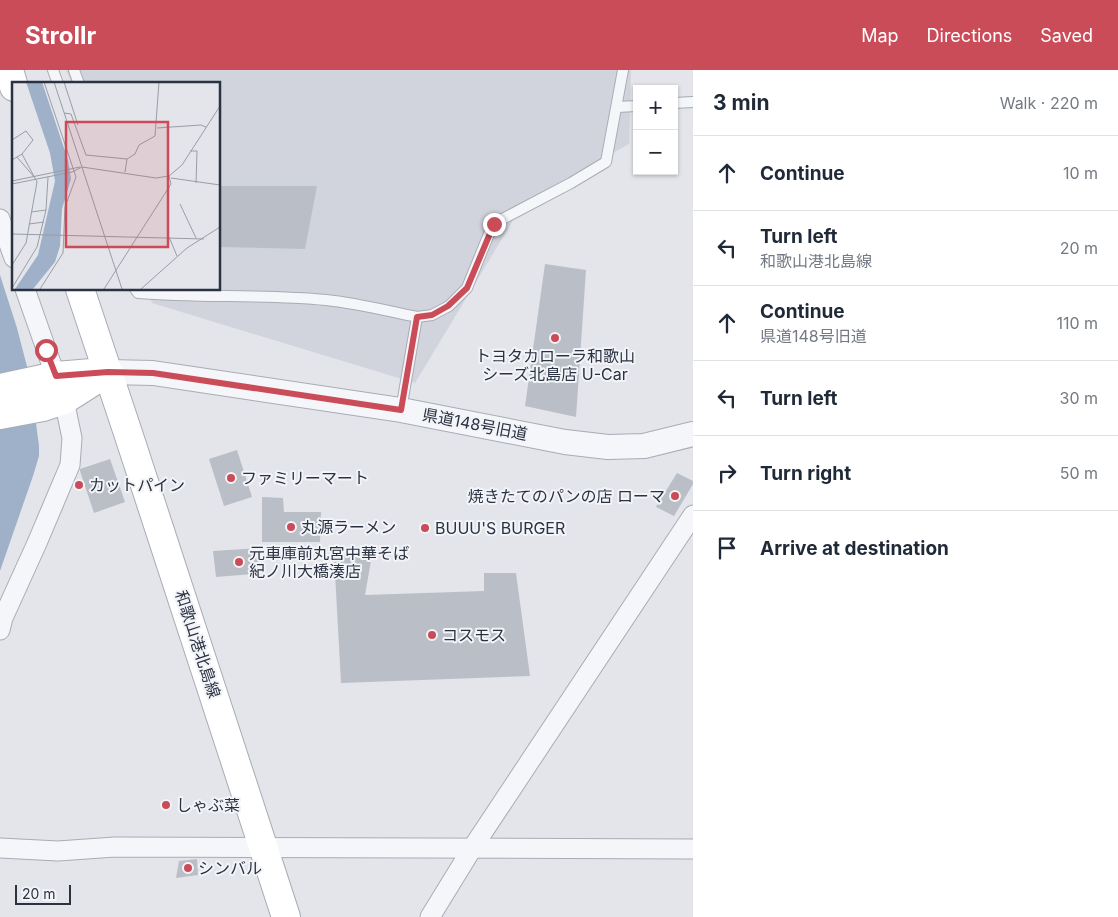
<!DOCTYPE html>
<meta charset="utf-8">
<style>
body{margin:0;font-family:Inter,"Noto Sans JP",sans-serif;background:#f6f6f7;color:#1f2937}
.controls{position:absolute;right:15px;top:15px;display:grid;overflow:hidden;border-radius:0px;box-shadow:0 1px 4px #0004}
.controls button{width:45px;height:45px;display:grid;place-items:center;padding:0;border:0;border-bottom:1px solid #e0e1e3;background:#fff;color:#1f2937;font:25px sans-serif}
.scale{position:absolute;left:15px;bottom:12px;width:56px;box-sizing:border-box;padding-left:5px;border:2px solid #2b3242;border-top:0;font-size:14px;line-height:18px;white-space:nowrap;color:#2b3242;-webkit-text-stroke:4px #f2f4f8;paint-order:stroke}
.stop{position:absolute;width:15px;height:15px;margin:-11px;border:4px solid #cb4c59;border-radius:50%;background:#fff}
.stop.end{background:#cb4c59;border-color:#fff;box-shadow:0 1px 5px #0008}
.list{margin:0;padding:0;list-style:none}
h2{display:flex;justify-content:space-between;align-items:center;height:65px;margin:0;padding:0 20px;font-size:21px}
h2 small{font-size:16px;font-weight:400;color:#747a83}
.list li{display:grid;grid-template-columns:32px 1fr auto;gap:15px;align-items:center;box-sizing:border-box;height:75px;padding:0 20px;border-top:1px solid #e0e1e3}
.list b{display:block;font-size:19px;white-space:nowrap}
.list p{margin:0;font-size:16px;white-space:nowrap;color:#747a83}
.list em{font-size:16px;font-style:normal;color:#747a83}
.icon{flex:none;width:28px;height:28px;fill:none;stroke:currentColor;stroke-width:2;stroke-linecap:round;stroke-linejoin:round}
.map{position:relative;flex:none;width:693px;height:847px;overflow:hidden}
header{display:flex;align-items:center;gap:30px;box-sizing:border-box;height:70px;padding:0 25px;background:#cb4c59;color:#fff}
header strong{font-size:24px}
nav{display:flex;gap:28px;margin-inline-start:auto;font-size:18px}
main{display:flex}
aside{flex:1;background:#fff}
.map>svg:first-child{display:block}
.built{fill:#d1d4dc}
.water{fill:#9fb1c9}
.building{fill:#babec7}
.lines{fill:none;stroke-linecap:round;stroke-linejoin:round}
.service-casing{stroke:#a8acb4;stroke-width:12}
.minor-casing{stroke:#a8acb4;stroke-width:21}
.tertiary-casing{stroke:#a8acb4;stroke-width:26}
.secondary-casing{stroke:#a8acb4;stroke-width:30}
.service{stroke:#f5f6f9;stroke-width:10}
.minor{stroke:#f5f6f9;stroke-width:19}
.tertiary{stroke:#f5f6f9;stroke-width:24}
.secondary{stroke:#fff;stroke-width:28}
.route{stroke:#cb4c59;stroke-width:6}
.poi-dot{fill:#cb4c59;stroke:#f2f4f8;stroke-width:2}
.labels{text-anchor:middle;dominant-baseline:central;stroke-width:4;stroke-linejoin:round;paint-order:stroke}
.poi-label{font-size:16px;fill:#2b3242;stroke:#f2f4f8;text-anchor:start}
.street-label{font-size:16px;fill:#2b3242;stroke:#f2f4f8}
.inset-road{fill:none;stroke:#999da7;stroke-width:1}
.view{fill:#cb4c59;fill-opacity:0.15;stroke:#cb4c59;stroke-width:2.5}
.inset-edge{fill:none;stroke:#2b3242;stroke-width:2.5}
</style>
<header>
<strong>Strollr</strong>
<nav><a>Map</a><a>Directions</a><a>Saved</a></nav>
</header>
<main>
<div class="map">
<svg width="693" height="847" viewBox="0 0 693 847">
<rect width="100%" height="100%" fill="#e3e5ea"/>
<!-- built -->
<polygon class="built" points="66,0 631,0 629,74 523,134 415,313 152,233 147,219 219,219 219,14 72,14"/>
<!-- water -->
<polygon class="water" points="0,205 17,258 30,308 39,376 39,386 33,406 0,501"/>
<!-- building -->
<g class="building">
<polygon points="219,116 317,116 305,179 219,177"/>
<polygon points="545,194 586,200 576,347 525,336"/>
<polygon points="237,380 252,427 224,436 209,389"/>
<polygon points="110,389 125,432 94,443 80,401 80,399"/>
<polygon points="677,403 693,411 693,414 674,446 656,437"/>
<polygon points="262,427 283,428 284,442 321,442 320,472 262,472"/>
<polygon points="262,478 265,503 216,507 213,481"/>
<polygon points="334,485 372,485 365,525 484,521 484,503 516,503 530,606 341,613"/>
<polygon points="197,789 198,805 176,808 179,791"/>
</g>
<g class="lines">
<!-- service casing -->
<g class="service-casing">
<g id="service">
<polyline points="53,0 58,14"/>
<polyline points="74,0 79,14"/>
<polyline points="674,33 693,32"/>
<polyline points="617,37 637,36"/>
<path d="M135 219 138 223C201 228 264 224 326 230 357 233 387 241 417 247"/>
<polyline points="401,340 417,247 432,245 449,236 467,218 493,154 571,113 606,92 623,0"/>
</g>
</g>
<!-- minor casing -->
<g class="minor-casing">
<g id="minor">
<polyline points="0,149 14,188"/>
<polyline points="0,560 3,548 37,473 70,395 72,368 64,330 25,219"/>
<polyline points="0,778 58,781 115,777 693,779"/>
<polyline points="430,847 473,777 693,445"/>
</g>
</g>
<!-- tertiary casing -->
<g class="tertiary-casing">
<polyline id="tertiary" points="108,302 153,303 401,340 565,372 608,377 644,376 693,364"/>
</g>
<!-- secondary casing -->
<g class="secondary-casing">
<g id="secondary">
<polyline points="9,0 14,17"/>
<polyline points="80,219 129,366 286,847"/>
<polyline points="0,318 56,306 104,302"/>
<polyline points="0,345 43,337 64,330 108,302"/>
</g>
</g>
<!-- service -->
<use href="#service" class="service"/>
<!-- minor -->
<use href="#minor" class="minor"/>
<!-- tertiary -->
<use href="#tertiary" class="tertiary"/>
<!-- secondary -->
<use href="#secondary" class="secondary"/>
</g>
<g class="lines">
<!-- route -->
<polyline class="route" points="46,280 56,306 108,302 153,303 401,340 417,247 432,245 448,236 467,218 494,154"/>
</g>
<!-- markers -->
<g class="poi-dot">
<circle cx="555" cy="268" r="5"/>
<circle cx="231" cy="408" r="5"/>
<circle cx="79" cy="415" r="5"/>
<circle cx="675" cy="426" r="5"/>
<circle cx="291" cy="457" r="5"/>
<circle cx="425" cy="458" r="5"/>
<circle cx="239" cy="492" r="5"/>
<circle cx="432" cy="565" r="5"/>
<circle cx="166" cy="735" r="5"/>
<circle cx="188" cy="798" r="5"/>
</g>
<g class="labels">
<!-- poi labels -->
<g class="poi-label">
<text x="555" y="286" text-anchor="middle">トヨタカローラ和歌山<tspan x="555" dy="18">シーズ北島店 U-Car</tspan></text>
<text x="241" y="408">ファミリーマート</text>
<text x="89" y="415">カットパイン</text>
<text x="665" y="426" text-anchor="end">焼きたてのパンの店 ローマ</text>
<text x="301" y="457">丸源ラーメン</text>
<text x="435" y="458">BUUU'S BURGER</text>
<text x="249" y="483">元車庫前丸宮中華そば<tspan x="249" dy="18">紀ノ川大橋湊店</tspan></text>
<text x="442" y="565">コスモス</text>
<text x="176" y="735">しゃぶ菜</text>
<text x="198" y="798">シンバル</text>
</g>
<!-- street labels -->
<g class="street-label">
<text transform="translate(475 354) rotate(11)">県道148号旧道</text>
<text transform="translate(198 574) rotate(72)">和歌山港北島線</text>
</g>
</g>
<!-- overview -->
<g transform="translate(12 12)">
<rect width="208" height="208" fill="#e3e5ea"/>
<path d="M14 0H30L56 78 59 97 50 127 48 164 43 180 21 207H3L26 173 43 99 38 71Z" fill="#9fb1c9"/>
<path class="inset-road" d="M42 0 110 207M52 0 66 43M52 31 59 32 74 73 115 77M145 46 189 43 194 45M0 58 14 49 21 58 10 72 0 78M178 69H185L184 101M5 75 23 96M70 85 144 96 157 94 170 83 208 24M113 90 115 77 123 72 127 63 143 54 147 0M159 96 208 103M0 99 68 85M0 102 60 90 70 85M168 122 184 156M19 130 34 128M17 142 32 140M0 152 192 157M157 155 165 174M0 183 14 161 25 100 10 72M0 206 25 165 34 128 36 95M28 207 51 171 53 125 64 95 32 0M92 207 159 102 157 94M129 207 175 166 208 145"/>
<path class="view" d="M54 40H156V165H54Z"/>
<rect width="208" height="208" class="inset-edge"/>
</g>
</svg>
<div class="controls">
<button>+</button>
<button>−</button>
</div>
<div class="scale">20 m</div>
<div class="stop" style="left:46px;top:280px"></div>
<div class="stop end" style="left:494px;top:154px"></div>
</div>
<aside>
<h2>3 min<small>Walk · 220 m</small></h2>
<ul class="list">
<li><svg class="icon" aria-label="ahead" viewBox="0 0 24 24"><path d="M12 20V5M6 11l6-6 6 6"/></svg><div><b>Continue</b></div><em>10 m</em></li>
<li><svg class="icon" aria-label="left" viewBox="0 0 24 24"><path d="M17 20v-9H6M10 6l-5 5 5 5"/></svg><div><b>Turn left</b><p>和歌山港北島線</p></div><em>20 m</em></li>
<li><svg class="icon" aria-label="ahead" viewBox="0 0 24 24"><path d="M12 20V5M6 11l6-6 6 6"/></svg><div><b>Continue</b><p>県道148号旧道</p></div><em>110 m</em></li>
<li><svg class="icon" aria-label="left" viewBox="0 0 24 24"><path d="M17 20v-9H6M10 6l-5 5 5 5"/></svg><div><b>Turn left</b></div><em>30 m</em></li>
<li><svg class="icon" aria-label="right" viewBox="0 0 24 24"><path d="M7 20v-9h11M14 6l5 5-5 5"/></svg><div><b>Turn right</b></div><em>50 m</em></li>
<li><svg class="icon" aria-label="arrive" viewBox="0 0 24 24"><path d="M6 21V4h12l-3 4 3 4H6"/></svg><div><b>Arrive at destination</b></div></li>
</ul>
</aside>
</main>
